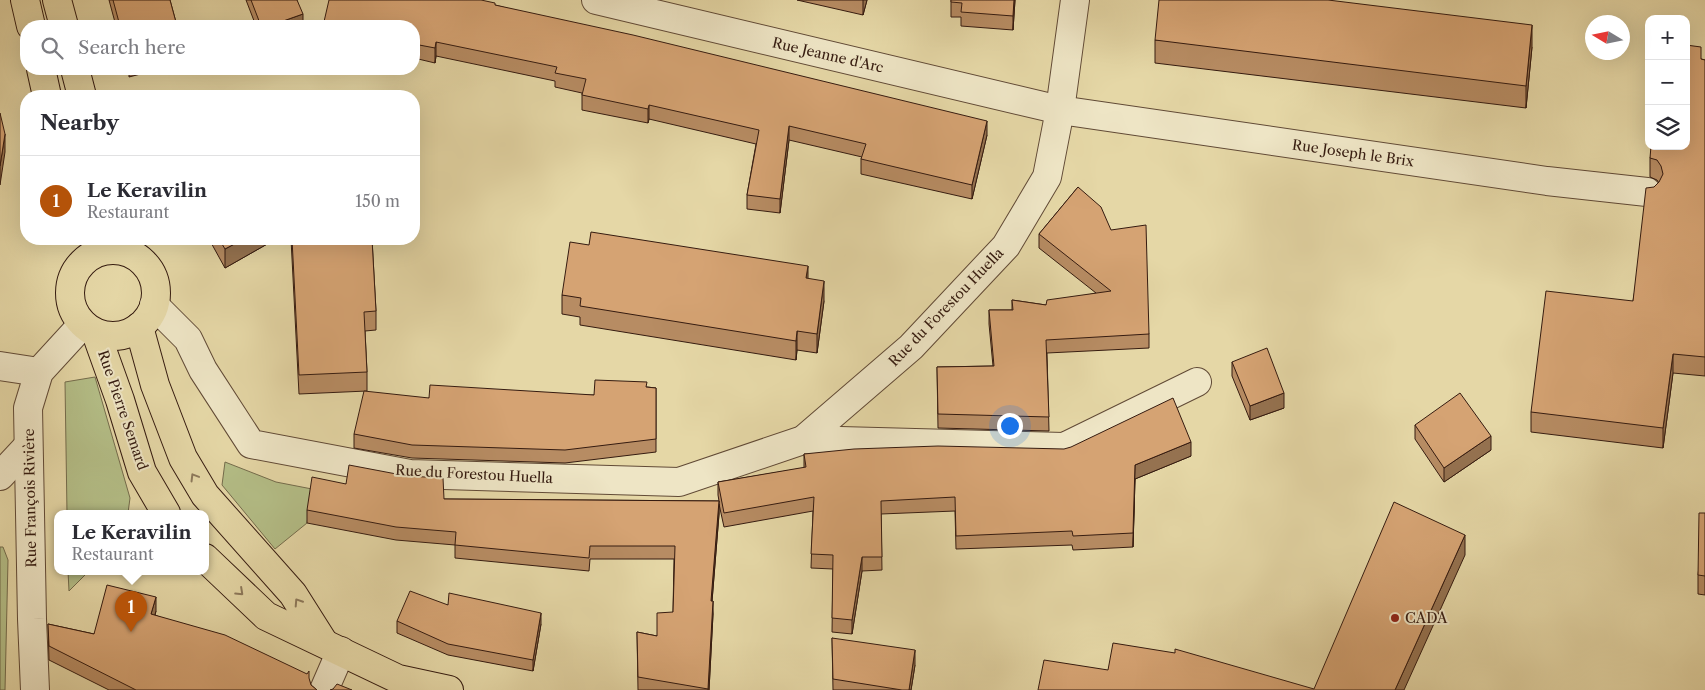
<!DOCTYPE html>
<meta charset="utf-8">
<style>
body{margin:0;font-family:"Libre Caslon Text",serif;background:#f7f7f7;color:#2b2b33}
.controls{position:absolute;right:15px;top:15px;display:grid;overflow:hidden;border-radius:10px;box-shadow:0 5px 20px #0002}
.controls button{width:45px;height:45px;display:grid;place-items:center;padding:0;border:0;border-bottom:1px solid #e1e1e2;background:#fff;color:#2b2b33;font:25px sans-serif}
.compass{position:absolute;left:1585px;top:15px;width:45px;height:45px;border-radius:50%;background:#fff;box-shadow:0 5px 20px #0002;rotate:280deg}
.you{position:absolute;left:1009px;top:425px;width:18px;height:18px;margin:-12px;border:4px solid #fff;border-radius:50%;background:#1a73e8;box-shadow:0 0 0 8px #1a73e833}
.badge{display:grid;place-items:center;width:32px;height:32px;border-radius:50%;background:#b45309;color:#fff;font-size:16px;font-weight:700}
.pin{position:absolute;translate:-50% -41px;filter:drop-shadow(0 1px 2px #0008)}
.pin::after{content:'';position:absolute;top:26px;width:18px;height:15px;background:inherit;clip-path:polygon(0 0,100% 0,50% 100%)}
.popup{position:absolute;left:54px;top:510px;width:155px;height:65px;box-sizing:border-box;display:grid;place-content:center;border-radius:10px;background:#fff;filter:drop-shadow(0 1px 4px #0005);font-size:16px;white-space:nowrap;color:#7c7c81}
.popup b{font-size:19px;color:#2b2b33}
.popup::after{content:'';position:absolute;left:50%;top:100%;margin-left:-10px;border:10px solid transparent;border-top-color:#fff}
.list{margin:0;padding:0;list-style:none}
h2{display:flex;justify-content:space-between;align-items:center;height:65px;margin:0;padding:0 20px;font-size:21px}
h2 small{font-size:16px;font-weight:400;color:#7c7c81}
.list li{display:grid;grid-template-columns:32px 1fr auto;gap:15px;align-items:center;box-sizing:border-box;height:90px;padding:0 20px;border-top:1px solid #e1e1e2}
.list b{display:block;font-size:19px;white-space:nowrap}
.list p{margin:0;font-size:16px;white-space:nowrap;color:#7c7c81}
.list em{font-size:16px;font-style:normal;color:#7c7c81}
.icon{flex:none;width:28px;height:28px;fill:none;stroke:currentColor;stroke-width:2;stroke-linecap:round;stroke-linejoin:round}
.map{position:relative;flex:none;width:1705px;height:690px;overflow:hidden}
.search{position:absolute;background:#fff;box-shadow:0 5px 20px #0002;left:20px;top:20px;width:400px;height:55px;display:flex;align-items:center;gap:12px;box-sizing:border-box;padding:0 18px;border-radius:20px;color:#7c7c81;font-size:19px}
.panel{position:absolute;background:#fff;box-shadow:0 5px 20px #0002;left:20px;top:90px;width:400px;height:155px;border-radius:20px}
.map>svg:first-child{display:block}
.green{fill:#b4be87;stroke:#746c4c}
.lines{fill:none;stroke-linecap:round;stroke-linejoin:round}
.minor-casing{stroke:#614a36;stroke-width:30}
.major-casing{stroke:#351b10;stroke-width:30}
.minor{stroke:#eee5c5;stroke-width:28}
.major{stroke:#e5d7a6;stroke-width:28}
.wall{fill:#b78c63;stroke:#351b10}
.shaded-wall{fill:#957250;stroke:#351b10}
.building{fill:#d5a373;stroke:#351b10}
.oneway{stroke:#8d795b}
.poi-dot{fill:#8f2418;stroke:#eee5c5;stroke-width:2}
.labels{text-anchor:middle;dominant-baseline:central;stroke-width:4;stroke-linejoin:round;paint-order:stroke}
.street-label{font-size:14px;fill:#351b10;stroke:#eee5c5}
.poi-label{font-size:14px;fill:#351b10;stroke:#eee5c5;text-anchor:start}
</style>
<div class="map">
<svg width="1705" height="690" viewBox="0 0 1705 690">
<rect width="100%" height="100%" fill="#e5d7a6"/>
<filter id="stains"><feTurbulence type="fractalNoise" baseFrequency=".004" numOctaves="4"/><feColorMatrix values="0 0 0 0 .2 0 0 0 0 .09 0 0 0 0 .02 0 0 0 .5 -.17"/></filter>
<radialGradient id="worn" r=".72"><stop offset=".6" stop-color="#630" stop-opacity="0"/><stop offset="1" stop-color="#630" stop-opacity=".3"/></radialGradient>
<!-- green -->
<g class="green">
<polygon points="95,377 130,498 128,513 67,513 65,382"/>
<polygon points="225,462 276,482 312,489 307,523 275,549 222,485"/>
<polygon points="0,547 3,547 8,560 5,690 0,690"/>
<polygon points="68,571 89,571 69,591"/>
</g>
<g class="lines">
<!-- minor casing -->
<g class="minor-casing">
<g id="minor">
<polyline points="596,0 1060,110 1547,181 1647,192"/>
<polyline points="154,305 188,339 203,370 251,444 410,474 679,482 803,440 911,347 1006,246 1047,177 1060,110 1075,0"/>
<polyline points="0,366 39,372"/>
<polyline points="803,440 1064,447 1197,382"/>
<polyline points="0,476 28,446"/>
<polyline points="35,690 32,619 28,408 39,372 83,324"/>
<polyline points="324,690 341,651"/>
</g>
</g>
<!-- major casing -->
<g class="major-casing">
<g id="major">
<polyline points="25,0 31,26"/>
<polyline points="57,0 64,26"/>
<polyline points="41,69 47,96"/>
<polyline points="75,69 82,96"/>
<circle cx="113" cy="293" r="43"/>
<polyline points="139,327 155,385 183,458 205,495 293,594 324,643"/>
<polyline points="96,333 120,400 142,472 166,513"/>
<polyline points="205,558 266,616 398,679 449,690"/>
</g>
</g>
<!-- minor -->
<use href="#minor" class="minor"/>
<!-- major -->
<use href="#major" class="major"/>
</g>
<!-- wall -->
<g class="wall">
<polygon points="109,0 170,0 177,26 116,26"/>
<polygon points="246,0 297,0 303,26 256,26"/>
<polygon points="797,0 867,0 863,15"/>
<polygon points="951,0 1015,0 1013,30 961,26 961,17 951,17"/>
<polygon points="495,5 987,135 972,199 861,174 861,159 862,157 789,140 780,213 747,209 747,195 756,144 649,119 648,123 582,110 582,93 555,87 555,81 436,56 435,63 414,58 414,26"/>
<polygon points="1155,40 1532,47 1526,108 1155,63"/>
<polygon points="1701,59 1705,60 1705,376 1673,373 1663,448 1531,432 1531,412 1633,301 1654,187 1659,183 1657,180 1650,177 1650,158"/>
<polygon points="1078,187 1149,334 1149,348 1047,353 1049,431 938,428 937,367 993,366 989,324 989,310 1012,310 1012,300 1046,305 1096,293 1039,248 1039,234"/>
<polygon points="209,239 276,239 225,268"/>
<polygon points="291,239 372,239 376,311 376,330 365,331 367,372 367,391 299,394"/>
<polygon points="808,279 824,301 817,353 797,350 796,360 580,325 580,317 562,314 562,295"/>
<polygon points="1232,362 1284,408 1250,420 1232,376"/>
<polygon points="647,387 656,388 656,452 565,463 412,458 354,448 354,434 429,398 594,395"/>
<polygon points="1415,425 1491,450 1444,482 1415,439"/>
<polygon points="804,454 1191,456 1135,479 1133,547 1073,550 1072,545 956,549 955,511 881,514 882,570 862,571 852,634 832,632 833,569 811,568 813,511 724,527 719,504 719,514 712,601 713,614 709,690 638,690 637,632 657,636 673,612 674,559 590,559 589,571 455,558 455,545 396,540 307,523 307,510 346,484 444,499 719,501 718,495 718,482 804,468"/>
<polygon points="1705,513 1705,595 1698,594 1698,575"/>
<polygon points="448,605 541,624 533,671 448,655 397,633 397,621"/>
<polygon points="156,611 155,615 309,680 311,685 317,690 109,690 49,660 48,624 94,634"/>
<polygon points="832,638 915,665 911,690 833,690"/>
</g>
<!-- shaded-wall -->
<g class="shaded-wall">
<polygon points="863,0 867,0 863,15"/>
<polygon points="1014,0 1015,0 1013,30 1013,16"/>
<polygon points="303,14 303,26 269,26"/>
<polygon points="1532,25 1532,47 1526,108 1526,86"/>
<polygon points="436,42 436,56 435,63 435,48"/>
<polygon points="129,69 160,69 129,77"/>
<polygon points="649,105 649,119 648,123 648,109"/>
<polygon points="987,121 987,135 972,199 972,185"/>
<polygon points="789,126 789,140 780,213 780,199"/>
<polygon points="5,134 5,152 0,185 0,166"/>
<polygon points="244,239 276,239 225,268 225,249"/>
<polygon points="808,266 808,285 806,278"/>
<polygon points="824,281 824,301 817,353 817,334"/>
<polygon points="797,331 797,350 796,360 796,341"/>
<polygon points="1673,354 1673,373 1663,448 1663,428"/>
<polygon points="1284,393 1284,408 1250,420 1250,406"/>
<polygon points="1491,436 1491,450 1444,482 1444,468"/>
<polygon points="1191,442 1191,456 1135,479 1133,547 1135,465"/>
<polygon points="719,501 719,514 711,614 711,601"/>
<polygon points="1465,535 1465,555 1404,690 1395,690"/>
<polygon points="862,557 862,571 852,634 852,620"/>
<polygon points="156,597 156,611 151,628 151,614"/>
<polygon points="713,601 713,614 709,690 708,690"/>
<polygon points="541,613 541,624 533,671 533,660"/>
<polygon points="915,650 915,665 911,690 909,690"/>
</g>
<!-- building -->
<g class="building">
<polygon points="113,0 170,0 177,26 120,26"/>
<polygon points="251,0 297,0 303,14 269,26 261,26"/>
<polygon points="329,0 481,0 495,3 495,5 633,35 987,121 972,185 861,159 866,144 789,126 780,199 747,195 759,130 649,105 648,109 582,95 586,79 555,73 557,67 436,42 435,48 414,44 414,26 323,26"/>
<polygon points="951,0 1014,0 1013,16 961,12 962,3 951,2"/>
<polygon points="1159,0 1328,0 1532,25 1526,86 1155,40"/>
<polygon points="1686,45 1701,47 1701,59 1705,60 1705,357 1673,354 1663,428 1531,412 1546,291 1633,301 1646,188 1654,187 1659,182 1663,174 1661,166 1657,160 1650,158 1651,146 1686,146"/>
<polygon points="0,113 5,134 0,166"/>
<polygon points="1078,187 1101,207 1111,230 1146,225 1149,334 1046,340 1049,417 938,414 937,367 994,366 989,310 1013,310 1012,300 1046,305 1047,300 1111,291 1039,234"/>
<polygon points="591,232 808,266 806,278 824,281 817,334 797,331 796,341 580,306 581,298 562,295 570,242 589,245"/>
<polygon points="219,239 244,239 225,249"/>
<polygon points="292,239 372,239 376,311 364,312 367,372 299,375"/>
<polygon points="1267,348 1284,393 1250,406 1232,362"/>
<polygon points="595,380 647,382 646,387 656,388 656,439 565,450 412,445 354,434 364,391 429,398 430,385 594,395"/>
<polygon points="1460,393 1491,436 1444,468 1415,425"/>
<polygon points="1173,398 1191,442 1135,465 1133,533 1073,536 1072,531 956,536 955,497 881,501 882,557 862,557 852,620 832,618 833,555 811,554 814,497 724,513 718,482 806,467 804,454 854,449 938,446 1064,449 1071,447"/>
<polygon points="349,465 407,476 443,478 444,499 719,501 711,601 713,601 708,689 638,677 637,632 657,636 657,613 673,612 675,546 590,546 589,558 455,545 456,532 396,527 307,510 312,477 346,484"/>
<polygon points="1394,502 1465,535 1395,690 1038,690 1044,660 1108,670 1113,643 1175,653 1175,649 1314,689"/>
<polygon points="1699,513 1705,513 1705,576 1698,575"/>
<polygon points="107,585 156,597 151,614 225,635 307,674 309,671 309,678 311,685 317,690 136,690 49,646 48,624 94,634"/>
<polygon points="410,591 448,605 449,593 541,613 533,660 448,644 397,621"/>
<polygon points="832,638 915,650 909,690 902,690 833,679"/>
<polygon points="337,684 352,690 330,690 333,689"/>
</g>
<!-- one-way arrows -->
<defs><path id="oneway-chevron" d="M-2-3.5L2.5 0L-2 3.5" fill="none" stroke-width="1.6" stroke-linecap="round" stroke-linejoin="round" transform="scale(1.25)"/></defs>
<g class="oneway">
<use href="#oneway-chevron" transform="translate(194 477) rotate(-121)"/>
<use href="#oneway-chevron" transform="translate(240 592) rotate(43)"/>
<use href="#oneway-chevron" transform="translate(298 602) rotate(-123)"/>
</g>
<!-- markers -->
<circle class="poi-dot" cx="1395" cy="618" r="5"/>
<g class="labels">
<!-- street labels -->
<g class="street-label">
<text transform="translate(828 55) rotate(13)">Rue Jeanne d'Arc</text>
<text transform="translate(1353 153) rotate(8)">Rue Joseph le Brix</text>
<text transform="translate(946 307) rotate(-46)">Rue du Forestou Huella</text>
<text transform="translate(123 410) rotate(71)">Rue Pierre Semard</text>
<text transform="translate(474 474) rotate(3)">Rue du Forestou Huella</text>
<text transform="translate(30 498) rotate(-91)">Rue François Rivière</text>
</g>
<!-- poi labels -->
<g class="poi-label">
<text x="1405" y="618">CADA</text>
</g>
</g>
<rect width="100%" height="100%" filter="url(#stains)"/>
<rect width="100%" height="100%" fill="url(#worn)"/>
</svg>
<div class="controls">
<button>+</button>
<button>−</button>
<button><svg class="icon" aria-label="layers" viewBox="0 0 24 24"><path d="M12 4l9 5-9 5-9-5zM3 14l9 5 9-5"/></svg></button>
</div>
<svg class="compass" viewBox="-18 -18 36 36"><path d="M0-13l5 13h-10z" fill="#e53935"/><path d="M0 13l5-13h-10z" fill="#7c7c81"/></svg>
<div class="you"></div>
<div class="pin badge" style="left:131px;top:632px">1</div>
<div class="popup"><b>Le Keravilin</b>Restaurant</div>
<div class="search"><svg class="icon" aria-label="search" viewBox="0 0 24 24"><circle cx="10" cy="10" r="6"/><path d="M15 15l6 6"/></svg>Search here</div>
<section class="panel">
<h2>Nearby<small></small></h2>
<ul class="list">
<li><span class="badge">1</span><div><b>Le Keravilin</b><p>Restaurant</p></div><em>150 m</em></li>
</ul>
</section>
</div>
